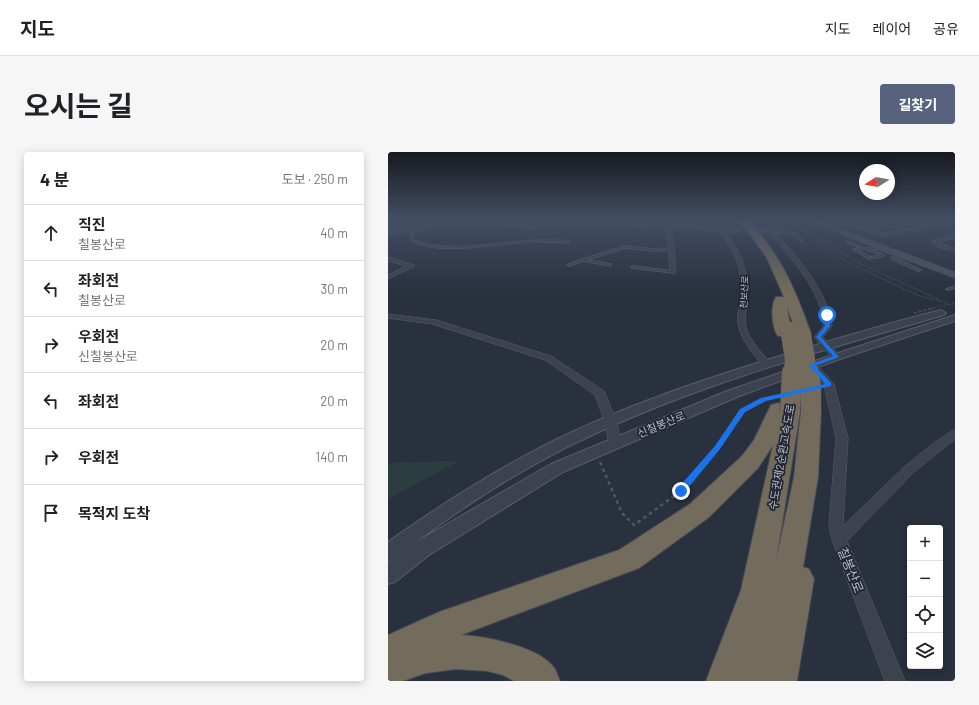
<!DOCTYPE html>
<html lang="ko">
<meta charset="utf-8">
<style>
body{margin:0;font-family:Barlow,"Noto Sans KR",sans-serif;background:#f6f6f6;color:#202124}
.controls{position:absolute;right:12px;bottom:12px;display:grid;overflow:hidden;border-radius:4px;box-shadow:0 2px 10px #0003}
.controls button{width:36px;height:36px;display:grid;place-items:center;padding:0;border:0;border-bottom:1px solid #e0e0e0;background:#fff;color:#202124;font:20px sans-serif}
.compass{position:absolute;left:471px;top:12px;width:36px;height:36px;border-radius:50%;background:#fff;box-shadow:0 2px 10px #0003;rotate:259deg}
.stop{position:absolute;width:12px;height:12px;margin:-9px;border:3px solid #1a73e8;border-radius:50%;background:#fff}
.stop.end{background:#1a73e8;border-color:#fff;box-shadow:0 1px 4px #0008}
.list{margin:0;padding:0;list-style:none}
h2{display:flex;justify-content:space-between;align-items:center;height:52px;margin:0;padding:0 16px;font-size:17px}
h2 small{font-size:13px;font-weight:400;color:#757577}
.list li{display:grid;grid-template-columns:26px 1fr auto;gap:12px;align-items:center;box-sizing:border-box;height:56px;padding:0 16px;border-top:1px solid #e0e0e0}
.list b{display:block;font-size:15px;white-space:nowrap}
.list p{margin:0;font-size:13px;white-space:nowrap;color:#757577}
.list em{font-size:13px;font-style:normal;color:#757577}
.icon{flex:none;width:22px;height:22px;fill:none;stroke:currentColor;stroke-width:2;stroke-linecap:round;stroke-linejoin:round}
.map{position:relative;flex:none;width:567px;height:529px;overflow:hidden;border-radius:4px}
header{display:flex;align-items:center;gap:24px;box-sizing:border-box;height:56px;padding:0 20px;background:#fff;border-bottom:1px solid #e0e0e0}
header strong{font-size:19px}
nav{display:flex;gap:22px;margin-inline-start:auto;font-size:14px}
.intro{display:flex;align-items:center;justify-content:space-between;box-sizing:border-box;height:96px;padding:0 24px}
h1{margin:0;font-size:28px}
.button{padding:10px 18px;border-radius:4px;background:#57637e;color:#fff;font-size:14px;font-weight:700}
main{display:flex;gap:24px;padding:0 24px}
aside{flex:1;background:#fff;border-radius:4px;box-shadow:0 2px 10px #0003}
.map>svg:first-child{display:block}
.green{fill:#2c3d40}
.building{fill:#505766}
.lines{fill:none;stroke-linecap:round;stroke-linejoin:round}
.minor-tunnel{stroke:#3f4553;stroke-width:5.5;stroke-dasharray:5.5 2.5;stroke-linecap:butt}
.service-casing{stroke:#585e68;stroke-width:1.5}
.minor-casing{stroke:#585e68;stroke-width:1}
.tertiary-casing{stroke:#585e68;stroke-width:2}
.secondary-casing{stroke:#464c57;stroke-width:1}
.motorway-casing{stroke:#454b55;stroke-width:2}
.path-far2{stroke:#4b5a5e;stroke-width:1;stroke-dasharray:1.5 1.5;stroke-linecap:butt}
.path-far1{stroke:#4b5a5e;stroke-width:2;stroke-dasharray:3 3;stroke-linecap:butt}
.path{stroke:#4b5a5e;stroke-width:2.5;stroke-dasharray:3.5 3.5;stroke-linecap:butt}
.service{fill:#3d434e;fill-rule:evenodd}
.minor{fill:#3d434e;fill-rule:evenodd}
.tertiary{fill:#3d434e;fill-rule:evenodd}
.secondary{fill:#4b5260;fill-rule:evenodd}
.motorway{fill:#736b5b;fill-rule:evenodd}
.motorway-bridge-far1-casing{stroke:#454b55;stroke-width:16;stroke-linecap:butt}
.motorway-bridge-casing{stroke:#454b55;stroke-width:21;stroke-linecap:butt}
.path-bridge-far1{stroke:#4b5a5e;stroke-width:1;stroke-dasharray:1.5 1.5;stroke-linecap:butt}
.path-bridge{stroke:#4b5a5e;stroke-width:1.5;stroke-dasharray:2.5 2.5;stroke-linecap:butt}
.motorway-bridge-far1{stroke:#736b5b;stroke-width:16}
.motorway-bridge{stroke:#736b5b;stroke-width:20}
.route{fill:#1a73e8}
.labels{text-anchor:middle;dominant-baseline:central;stroke-width:3.5;stroke-linejoin:round;paint-order:stroke}
.far-street-label{font-size:9px;fill:#b9bec8;stroke:#222833}
.street-label{font-size:11px;fill:#b9bec8;stroke:#222833}
.near-street-label{font-size:13px;fill:#b9bec8;stroke:#222833}
</style>
<header>
<strong>지도</strong>
<nav><a>지도</a><a>레이어</a><a>공유</a></nav>
</header>
<div class="intro"><h1>오시는 길</h1><a class="button">길찾기</a></div>
<main>
<aside>
<h2>4 분<small>도보 · 250 m</small></h2>
<ul class="list">
<li><svg class="icon" aria-label="ahead" viewBox="0 0 24 24"><path d="M12 20V5M6 11l6-6 6 6"/></svg><div><b>직진</b><p>칠봉산로</p></div><em>40 m</em></li>
<li><svg class="icon" aria-label="left" viewBox="0 0 24 24"><path d="M17 20v-9H6M10 6l-5 5 5 5"/></svg><div><b>좌회전</b><p>칠봉산로</p></div><em>30 m</em></li>
<li><svg class="icon" aria-label="right" viewBox="0 0 24 24"><path d="M7 20v-9h11M14 6l5 5-5 5"/></svg><div><b>우회전</b><p>신칠봉산로</p></div><em>20 m</em></li>
<li><svg class="icon" aria-label="left" viewBox="0 0 24 24"><path d="M17 20v-9H6M10 6l-5 5 5 5"/></svg><div><b>좌회전</b></div><em>20 m</em></li>
<li><svg class="icon" aria-label="right" viewBox="0 0 24 24"><path d="M7 20v-9h11M14 6l5 5-5 5"/></svg><div><b>우회전</b></div><em>140 m</em></li>
<li><svg class="icon" aria-label="arrive" viewBox="0 0 24 24"><path d="M6 21V4h12l-3 4 3 4H6"/></svg><div><b>목적지 도착</b></div></li>
</ul>
</aside>
<div class="map">
<svg width="567" height="529" viewBox="0 0 567 529">
<rect width="100%" height="100%" fill="#29303e"/>
<!-- green -->
<polygon class="green" points="71,309 0,347 0,311"/>
<!-- building -->
<polygon class="building" points="248,71 267,72 266,75 241,74"/>
<g class="lines">
<!-- minor-tunnel -->
<polyline class="minor-tunnel" points="347,79 373,79"/>
<!-- service casing -->
<g class="service-casing">
<g id="service">
<path d="M72 67H74L26 80 24 81 25 88C61 103 116 88 155 88 163 88 174 87 182 90L181 91C169 90 156 89 144 90 111 91 51 105 23 88L22 81 24 78Z"/>
<polygon points="97,67 99,67 97,69 100,71 151,75 150,76 99,73 95,69"/>
<polygon points="224,67 230,67 292,72 291,73"/>
<polygon points="299,67 301,67 295,72 293,72 293,70"/>
<polygon points="383,78 407,81 415,88 413,89 405,83 382,80"/>
<path d="M459 89 477 96 492 95 491 97H482L495 102 496 104 481 107 465 97 473 96 459 91ZM477 97 493 103 482 105 469 98Z"/>
<polygon points="237,94 265,97 283,96 284,97 283,98 265,99 237,96 199,108 222,112 223,112 223,114 195,109 182,114 179,113 194,107"/>
<polygon points="504,105 506,105 533,118 530,119 504,107"/>
<polygon points="245,114 285,119 287,120 285,121 244,116 243,115"/>
<polygon points="567,134 567,136 560,138 558,137"/>
</g>
</g>
<!-- minor casing -->
<g class="minor-casing">
<g id="minor">
<polygon points="62,67 68,67 13,82 0,81 0,77 13,78"/>
<path d="M329 67H333L337 73V76L350 79 347 81 337 80C354 101 361 120 359 147 359 156 356 166 358 175 362 190 375 201 384 213L382 215H376C366 203 355 191 351 176 348 167 351 157 352 148 355 118 349 103 331 79L306 77 284 78 288 120 285 122 282 120 279 76 306 73 332 76 333 73Z"/>
<path d="M446 67C455 67 462 73 470 73 486 73 502 65 517 67L474 75 496 81 552 71 543 67H549L560 71 496 85 485 83Z"/>
<path d="M371 78H385C409 105 439 137 444 174L435 185 451 203V207H445L426 185 436 174C433 138 404 107 382 81L371 80Z"/>
<polygon points="567,82 567,86 550,91 567,96 567,100 549,95 543,90"/>
<polygon points="0,105 26,113 27,114 0,127 0,123 18,114 0,109"/>
<polygon points="0,162 48,168 163,204 216,239 229,270 233,292 231,295 223,295 221,292 217,270 207,243 157,208 44,172 0,166"/>
<polygon points="424,210 427,211 446,232 460,286 455,374 516,315 547,290 567,277 567,287 525,321 459,389 517,529 497,529 444,388 441,373 448,286 436,233 419,213"/>
</g>
</g>
<!-- tertiary casing -->
<g class="tertiary-casing">
<path id="tertiary" d="M553 158 558 161 556 163C436 198 314 231 200 285 139 313 82 350 28 390L163 312 339 239 444 203 567 163V169L452 207 349 245 175 320 41 403 7 430 0 432V411L4 408 0 410V390C52 353 106 319 163 290 237 253 317 227 395 203 448 187 500 171 553 158Z"/>
</g>
<!-- secondary casing -->
<g class="secondary-casing">
<polygon id="secondary" points="418,67 426,67 567,120 567,126 499,101"/>
</g>
<!-- motorway casing -->
<g class="motorway-casing">
<g id="motorway">
<path d="M349 67H358C391 99 408 138 423 182L420 185H410L399 155 403 181 400 184H390C384 176 382 154 388 145H396L379 106 362 82Z"/>
<path d="M390 251 398 255 409 256 412 260 388 409 406 325 413 259 416 255 423 253 430 255 433 259 430 325 415 415 421 417 426 427 409 529H318L353 438 385 293 370 316 320 366 251 416 73 483C97 484 153 495 167 517 169 521 170 525 172 529H126L115 523 99 519 68 517 38 521 15 529H0V483L51 460 231 398 302 352 354 304 366 288 383 253Z"/>
</g>
</g>
<!-- path-far2 -->
<g class="path-far2">
<polyline points="377,67 395,73"/>
<polyline points="384,67 406,74"/>
<polyline points="412,77 427,83 467,109 567,155"/>
<polyline points="418,82 462,112 532,144 554,150"/>
</g>
<!-- path-far1 -->
<polyline class="path-far1" points="326,301 354,259 376,247 387,244"/>
<!-- path -->
<polyline class="path" points="212,310 234,361 246,373 293,339 327,300"/>
<!-- service -->
<use href="#service" class="service"/>
<!-- minor -->
<use href="#minor" class="minor"/>
<!-- tertiary -->
<use href="#tertiary" class="tertiary"/>
<!-- secondary -->
<use href="#secondary" class="secondary"/>
<!-- motorway -->
<use href="#motorway" class="motorway"/>
<!-- motorway-bridge-far1 casing -->
<g class="motorway-bridge-far1-casing">
<g id="motorway-bridge-far1">
<polyline points="400,177 405,208 404,221"/>
<polyline points="415,182 421,221"/>
</g>
</g>
<!-- motorway-bridge casing -->
<g class="motorway-bridge-casing">
<g id="motorway-bridge">
<polyline points="421,220 423,236 423,259"/>
<polyline points="402,260 404,220"/>
</g>
</g>
<!-- path-bridge-far1 -->
<polyline class="path-bridge-far1" points="541,157 567,151"/>
<!-- path-bridge -->
<polyline class="path-bridge" points="526,161 546,156"/>
<!-- motorway-bridge-far1 -->
<use href="#motorway-bridge-far1" class="motorway-bridge-far1"/>
<!-- motorway-bridge -->
<use href="#motorway-bridge" class="motorway-bridge"/>
</g>
<!-- sky -->
<linearGradient id="sky" x2="0" y2="1"><stop stop-color="#171a22"/><stop offset="0.48" stop-color="#434e63"/><stop offset="1" stop-color="#434e63" stop-opacity="0"/></linearGradient>
<rect width="567" height="141" fill="url(#sky)"/>
<!-- route -->
<polygon class="route" points="439,161 441,163 442,174 433,185 451,205 427,214 443,231 443,234 378,249 357,260 332,297 296,341 290,341 290,336 327,294 352,257 373,246 437,232 421,213 445,204 428,185 437,174 436,163"/>
<g class="labels">
<!-- far-street labels -->
<g class="far-street-label">
<text transform="translate(356 140) rotate(-87)">천보산로</text>
</g>
<!-- street labels -->
<g class="street-label">
<text transform="translate(273 272) rotate(-23)">신칠봉산로</text>
<text transform="translate(393 305) rotate(-80)">수도권제2순환고속도로</text>
</g>
<!-- near-street labels -->
<g class="near-street-label">
<text transform="translate(463 418) rotate(68)">칠봉산로</text>
</g>
</g>
</svg>
<div class="controls">
<button>+</button>
<button>−</button>
<button><svg class="icon" aria-label="locate" viewBox="0 0 24 24"><circle cx="12" cy="12" r="6"/><path d="M12 2v4M12 18v4M2 12h4M18 12h4"/></svg></button>
<button><svg class="icon" aria-label="layers" viewBox="0 0 24 24"><path d="M12 4l9 5-9 5-9-5zM3 14l9 5 9-5"/></svg></button>
</div>
<svg class="compass" viewBox="-18 -18 36 36"><path d="M0-13l5 13h-10z" fill="#e53935"/><path d="M0 13l5-13h-10z" fill="#757577"/></svg>
<div class="stop" style="left:439px;top:163px"></div>
<div class="stop end" style="left:293px;top:339px"></div>
</div>
</main>
